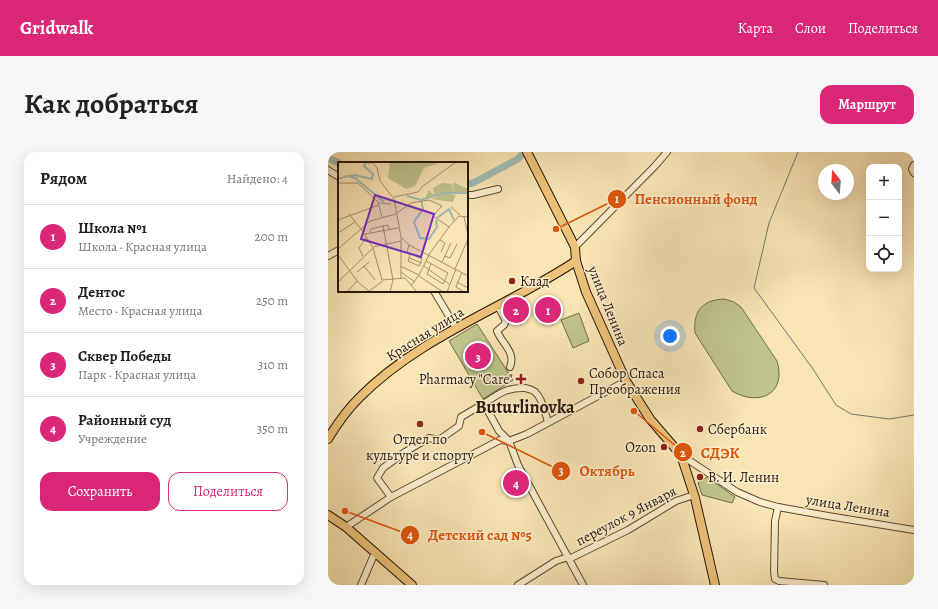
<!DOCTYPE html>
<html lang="ru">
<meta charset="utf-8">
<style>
body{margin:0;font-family:Alegreya,serif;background:#f6f6f6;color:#202124}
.controls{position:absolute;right:12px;top:12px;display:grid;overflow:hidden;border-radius:8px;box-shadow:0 4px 16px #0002}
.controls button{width:36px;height:36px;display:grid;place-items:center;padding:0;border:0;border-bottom:1px solid #e0e0e0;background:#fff;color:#202124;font:20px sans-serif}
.compass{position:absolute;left:490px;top:12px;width:36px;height:36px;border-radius:50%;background:#fff;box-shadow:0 4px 16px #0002;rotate:343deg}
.you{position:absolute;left:342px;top:184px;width:14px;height:14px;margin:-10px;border:3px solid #fff;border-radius:50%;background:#1a73e8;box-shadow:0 0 0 6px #1a73e833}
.badge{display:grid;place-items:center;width:26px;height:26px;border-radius:50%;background:#db2777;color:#fff;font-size:13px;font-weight:700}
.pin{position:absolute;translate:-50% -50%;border:2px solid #fff;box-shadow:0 1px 4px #0006}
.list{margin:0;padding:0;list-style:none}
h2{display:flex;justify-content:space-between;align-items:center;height:52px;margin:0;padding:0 16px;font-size:17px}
h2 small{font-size:13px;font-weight:400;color:#757577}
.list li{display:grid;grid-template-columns:26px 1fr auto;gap:12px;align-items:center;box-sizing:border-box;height:64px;padding:0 16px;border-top:1px solid #e0e0e0}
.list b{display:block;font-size:15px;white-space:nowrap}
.list p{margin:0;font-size:13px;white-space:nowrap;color:#757577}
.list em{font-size:13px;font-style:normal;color:#757577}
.actions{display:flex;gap:8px;padding:12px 16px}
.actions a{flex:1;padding:9px 0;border:1px solid #db2777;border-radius:12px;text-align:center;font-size:14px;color:#db2777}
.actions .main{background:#db2777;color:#fff}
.icon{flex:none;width:22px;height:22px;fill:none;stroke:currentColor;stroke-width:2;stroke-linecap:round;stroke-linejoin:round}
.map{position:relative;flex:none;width:586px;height:433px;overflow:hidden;border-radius:12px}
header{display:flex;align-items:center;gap:24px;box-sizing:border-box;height:56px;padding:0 20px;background:#db2777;color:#fff}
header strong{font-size:19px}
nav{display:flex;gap:22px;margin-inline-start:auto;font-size:14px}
.intro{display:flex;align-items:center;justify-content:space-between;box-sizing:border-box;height:96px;padding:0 24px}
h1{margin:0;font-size:28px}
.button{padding:10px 18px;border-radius:12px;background:#db2777;color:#fff;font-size:14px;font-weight:700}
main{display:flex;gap:24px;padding:0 24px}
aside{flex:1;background:#fff;border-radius:12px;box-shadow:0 4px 16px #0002}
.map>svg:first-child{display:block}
.green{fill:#bfc48c;stroke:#726d4a}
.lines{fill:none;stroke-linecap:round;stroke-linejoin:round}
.stream{stroke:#6f7a6f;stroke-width:1}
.river{stroke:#a0bdb5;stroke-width:7}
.minor-casing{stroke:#5b4a32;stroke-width:8}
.major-casing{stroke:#261607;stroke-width:10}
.minor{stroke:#fbeece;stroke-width:6}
.major{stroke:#ecc27a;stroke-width:8}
.poi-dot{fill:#8f2418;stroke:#fbeece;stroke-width:1.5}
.labels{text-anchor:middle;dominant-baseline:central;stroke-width:3;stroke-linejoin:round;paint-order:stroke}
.poi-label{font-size:14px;fill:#261607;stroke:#fbeece;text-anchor:start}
.street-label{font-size:14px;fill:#261607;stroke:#fbeece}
.district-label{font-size:18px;font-weight:bold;fill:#261607;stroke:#fbeece}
.inset-river{fill:none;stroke:#a0bdb5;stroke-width:2}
.inset-road{fill:none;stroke:#a5926f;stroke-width:1}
.view{fill:#7b2cbf;fill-opacity:0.15;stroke:#7b2cbf;stroke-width:2}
.inset-edge{fill:none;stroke:#261607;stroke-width:2}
.leader{fill:none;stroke:#de560c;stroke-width:1.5}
.callout-dot{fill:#de560c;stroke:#fbeece;stroke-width:1.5}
.mark-label{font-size:12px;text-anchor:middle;font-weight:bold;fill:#fff}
.callout-label{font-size:15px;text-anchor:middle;font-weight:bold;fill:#de560c;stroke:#fbeece;stroke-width:3;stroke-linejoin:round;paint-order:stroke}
</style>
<header>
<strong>Gridwalk</strong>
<nav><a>Карта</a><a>Слои</a><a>Поделиться</a></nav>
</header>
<div class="intro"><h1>Как добраться</h1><a class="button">Маршрут</a></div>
<main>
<aside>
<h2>Рядом<small>Найдено: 4</small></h2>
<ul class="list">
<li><span class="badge">1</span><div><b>Школа №1</b><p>Школа · Красная улица</p></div><em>200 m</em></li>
<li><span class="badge">2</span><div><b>Дентос</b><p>Место · Красная улица</p></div><em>250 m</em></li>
<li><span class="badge">3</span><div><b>Сквер Победы</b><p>Парк · Красная улица</p></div><em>310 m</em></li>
<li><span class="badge">4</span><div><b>Районный суд</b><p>Учреждение</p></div><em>350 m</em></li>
</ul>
<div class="actions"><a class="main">Сохранить</a><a>Поделиться</a></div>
</aside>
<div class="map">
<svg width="586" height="433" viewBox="0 0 586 433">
<rect width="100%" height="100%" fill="#f9e5b4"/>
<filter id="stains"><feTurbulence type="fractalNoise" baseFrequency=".005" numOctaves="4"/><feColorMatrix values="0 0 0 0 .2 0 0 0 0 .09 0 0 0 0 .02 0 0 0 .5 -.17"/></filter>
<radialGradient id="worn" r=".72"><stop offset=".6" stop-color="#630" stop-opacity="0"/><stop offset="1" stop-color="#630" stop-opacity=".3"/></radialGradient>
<!-- green -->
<g class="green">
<path d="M396 147 406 150 413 155 449 209C459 242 431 255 404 239L367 181C365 159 374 148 396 147Z"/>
<polygon points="251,161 261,189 245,196 233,168"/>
<polygon points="149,172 185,228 155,247 121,189"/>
<polygon points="379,325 407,345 404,351 374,343 370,331"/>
</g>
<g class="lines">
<!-- stream -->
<polyline class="stream" points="470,0 441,71 426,136 485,217 508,253 523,262 561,267 586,263"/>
<!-- river -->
<g class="river">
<polyline points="0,6 11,11"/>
<polyline points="139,32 145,31 190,7 196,0"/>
</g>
<!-- minor casing -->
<g class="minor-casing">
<g id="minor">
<polyline points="586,13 584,17 586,21"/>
<polyline points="0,18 11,25"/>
<polyline points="139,43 145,43 170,37"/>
<polyline points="247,95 327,14 339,0"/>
<polyline points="0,104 11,98"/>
<polyline points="106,139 128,176"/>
<path d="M170 154 178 169 176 173 169 179C174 192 188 200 182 215"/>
<path d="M220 270C217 261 215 248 208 241 206 238 201 237 197 236 180 235 170 242 157 251L160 259 171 279 181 289 190 313 255 433"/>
<polyline points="353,303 409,340 432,350 450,355 500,364 586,378"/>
<polyline points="63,345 49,326 55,316 77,300 101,286 111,288 131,274 133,265 157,251"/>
<polyline points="450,355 447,369 446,420 447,427 451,429 496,433"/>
<polyline points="18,375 63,345 172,288 181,289 199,282 298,229"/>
<polyline points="241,407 300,378 348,349 366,343"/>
<polyline points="33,433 45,405 49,402"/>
<polyline points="190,433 228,409 240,405"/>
</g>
</g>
<!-- major casing -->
<g class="major-casing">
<g id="major">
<polyline points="199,0 247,95 248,109 258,140 298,229 322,267 353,303 367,346 387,433"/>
<path d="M0 287C9 272 19 258 31 246 92 184 177 156 248 109"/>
<polyline points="0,363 18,375 84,433"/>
</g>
</g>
<!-- minor -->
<use href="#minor" class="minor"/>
<!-- major -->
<use href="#major" class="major"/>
</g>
<!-- markers -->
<g class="poi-dot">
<circle cx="184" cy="129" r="4"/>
<path d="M191 221h4v4h4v4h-4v4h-4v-4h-4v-4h4z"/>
<circle cx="253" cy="229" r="4"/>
<circle cx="92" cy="272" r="4"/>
<circle cx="372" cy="277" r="4"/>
<circle cx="336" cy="295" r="4"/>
<circle cx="372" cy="325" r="4"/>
</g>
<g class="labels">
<!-- poi labels -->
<g class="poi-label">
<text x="192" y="129">Клад</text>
<text x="261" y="221">Собор Спаса<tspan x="261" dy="16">Преображения</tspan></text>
<text x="185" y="227" text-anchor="end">Pharmacy "Care"</text>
<text x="380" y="277">Сбербанк</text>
<text x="92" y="287" text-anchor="middle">Отдел по<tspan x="92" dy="16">культуре и спорту</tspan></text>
<text x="328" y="295" text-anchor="end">Ozon</text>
<text x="380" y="325">В. И. Ленин</text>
</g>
<!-- street labels -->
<g class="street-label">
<text transform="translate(280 154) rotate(68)">улица Ленина</text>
<text transform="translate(97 182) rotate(-32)">Красная улица</text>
<text transform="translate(520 354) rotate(9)">улица Ленина</text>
<text transform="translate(298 364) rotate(-28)">переулок 9 Января</text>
</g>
<!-- district labels -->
<g class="district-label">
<text x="197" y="255">Buturlinovka</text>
</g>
</g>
<!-- overview -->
<g transform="translate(10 10)">
<rect width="130" height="130" fill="#f9e5b4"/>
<path d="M52 0H104L86 6 77 24 68 27 50 16Z" fill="#bfc48c"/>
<path d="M115 20 130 27V32L106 30 87 36 91 28 96 33 95 26 104 21 114 22 116 30ZM106 31 118 33 115 40 93 37Z" fill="#bfc48c"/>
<path class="inset-river" d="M11 14 17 13 34 17 35 12 26 4 28 0 33 1M0 17 9 14 17 16 46 40M69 34 83 38 105 31H130M83 38 85 47 76 60 82 76 91 77 99 65 98 58M99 56 111 47 116 58"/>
<path class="inset-road" d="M34 0 39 6 42 19 56 37 63 75V117M0 21H20L40 40 44 55M56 35 80 30 85 24 118 0M41 41 53 42M113 45 122 53M59 51 73 41 91 38 104 44 95 54 111 65M11 52 23 67M126 55 130 73M0 58 41 43M23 67 35 86 44 118 67 116 79 130M51 67 50 63 45 64 55 118M32 70 33 67 45 64M0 71 17 60M27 72 60 66M63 75 71 83 130 114M102 78 107 81 103 90M49 82 63 79M71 83 69 90 84 97 81 104 70 99 72 92M35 85 49 82M0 87 32 59 58 52M0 93 20 120 32 130M25 94 21 86 29 75M106 94 112 96 119 82M71 96 84 101M88 99 110 111 105 122 89 112 93 102M104 100 113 81M26 104 37 118M62 104 81 113M86 104 111 122M117 107 130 77M19 110 31 100M63 110 77 120M124 110 118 125 126 130M81 114 105 130M0 120 35 86M119 120 130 126M73 124 81 113 92 91 111 65 121 54 130 55M31 129 45 119M9 130 19 119M52 130 55 118M109 130 118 107"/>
<path class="view" d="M37 33 96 52 83 95 23 77Z"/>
<rect width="130" height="130" class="inset-edge"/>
</g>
<!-- callouts -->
<path class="leader" d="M228 77L289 47M306 259L355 300M154 280L233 319M17 359L82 383"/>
<g class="callout-dot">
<circle cx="228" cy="77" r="4"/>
<circle cx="306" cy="259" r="4"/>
<circle cx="154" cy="280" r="4"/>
<circle cx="17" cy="359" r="4"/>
<circle cx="289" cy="47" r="10"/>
<circle cx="355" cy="300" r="10"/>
<circle cx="233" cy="319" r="10"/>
<circle cx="82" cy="383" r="10"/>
</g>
<g class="mark-label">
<text x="289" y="51">1</text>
<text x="355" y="305">2</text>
<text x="233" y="323">3</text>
<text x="82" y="387">4</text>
</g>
<g class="callout-label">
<text x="368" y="52">Пенсионный фонд</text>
<text x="392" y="306">СДЭК</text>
<text x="279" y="324">Октябрь</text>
<text x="152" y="388">Детский сад №5</text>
</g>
<rect width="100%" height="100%" filter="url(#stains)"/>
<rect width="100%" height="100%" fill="url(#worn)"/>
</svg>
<div class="controls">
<button>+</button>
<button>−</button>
<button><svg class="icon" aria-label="locate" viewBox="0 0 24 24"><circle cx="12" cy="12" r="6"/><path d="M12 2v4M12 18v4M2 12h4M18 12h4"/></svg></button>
</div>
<svg class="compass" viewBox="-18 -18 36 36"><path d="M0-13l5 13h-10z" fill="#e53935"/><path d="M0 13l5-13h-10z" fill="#757577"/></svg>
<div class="you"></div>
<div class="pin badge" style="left:220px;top:158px">1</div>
<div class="pin badge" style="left:188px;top:158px">2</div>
<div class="pin badge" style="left:150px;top:204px">3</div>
<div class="pin badge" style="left:188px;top:331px">4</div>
</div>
</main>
